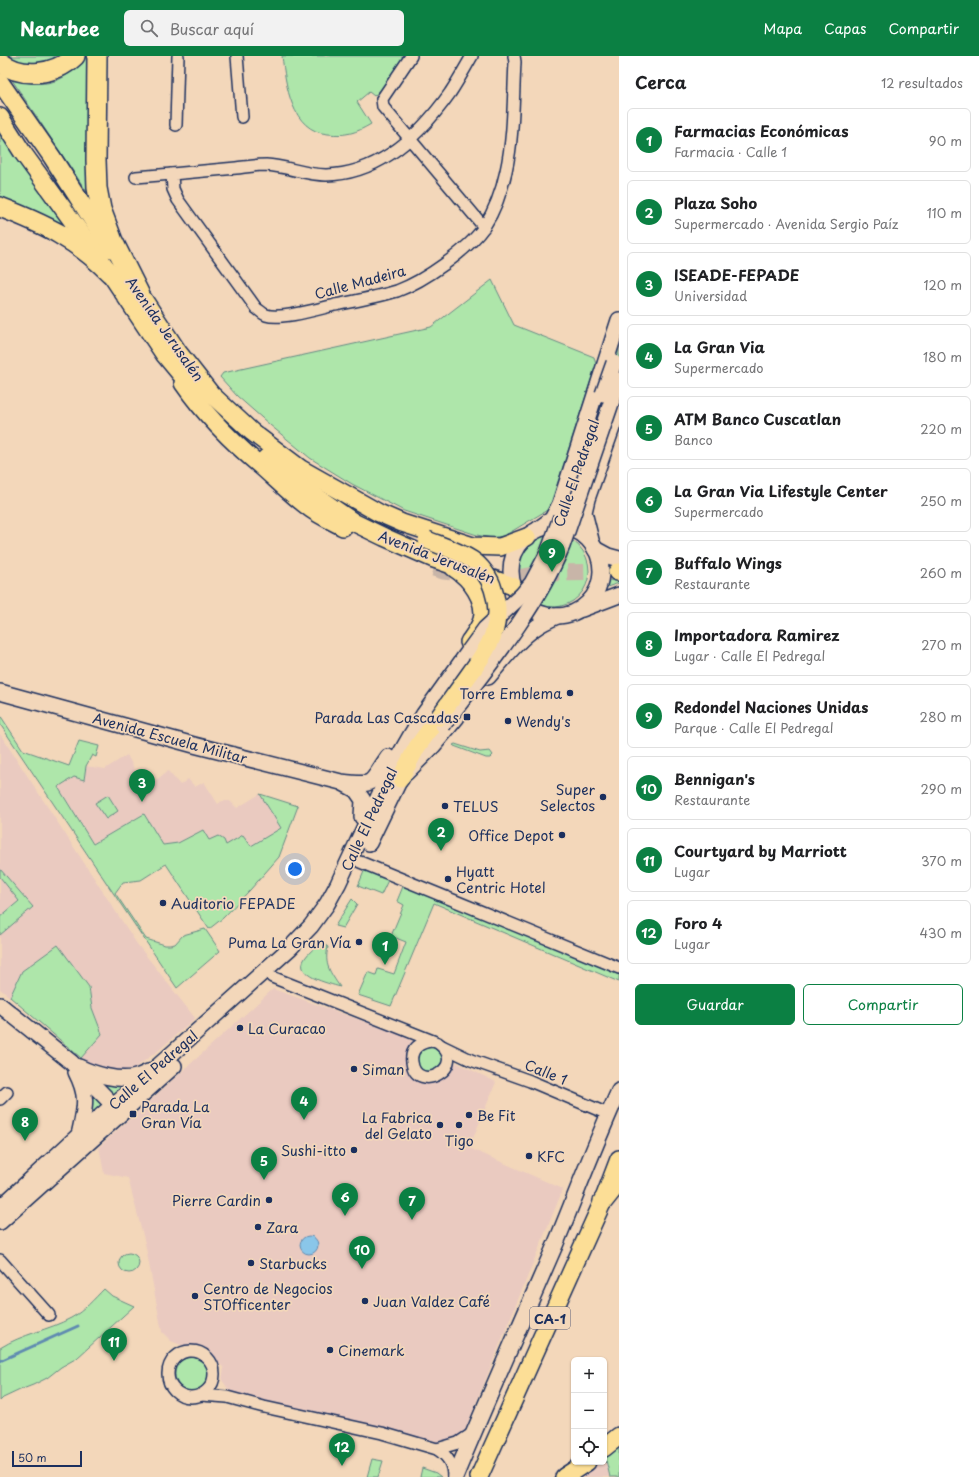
<!DOCTYPE html>
<html lang="es">
<meta charset="utf-8">
<style>
body{margin:0;font-family:"Playpen Sans",sans-serif;background:#f2f2f2;color:#202124}
.controls{position:absolute;right:12px;bottom:12px;display:grid;overflow:hidden;border-radius:6px;box-shadow:0 1px 3px #0004}
.controls button{width:36px;height:36px;display:grid;place-items:center;padding:0;border:0;border-bottom:1px solid #e0e0e0;background:#fff;color:#202124;font:20px sans-serif}
.scale{position:absolute;left:12px;bottom:10px;width:70px;box-sizing:border-box;padding-left:4px;border:2px solid #1b2f5e;border-top:0;font-size:11px;line-height:14px;white-space:nowrap;color:#1b2f5e;-webkit-text-stroke:3px #f3d7ba;paint-order:stroke}
.you{position:absolute;left:295px;top:813px;width:14px;height:14px;margin:-10px;border:3px solid #fff;border-radius:50%;background:#1a73e8;box-shadow:0 0 0 6px #1a73e833}
.badge{display:grid;place-items:center;width:26px;height:26px;border-radius:50%;background:#0b8043;color:#fff;font-size:13px;font-weight:700}
.pin{position:absolute;translate:-50% -33px;filter:drop-shadow(0 1px 2px #0008)}
.pin::after{content:'';position:absolute;top:21px;width:14px;height:12px;background:inherit;clip-path:polygon(0 0,100% 0,50% 100%)}
.list{margin:0;padding:0;list-style:none}
h2{display:flex;justify-content:space-between;align-items:center;height:52px;margin:0;padding:0 16px;font-size:17px}
h2 small{font-size:13px;font-weight:400;color:#757577}
.list li{display:grid;grid-template-columns:26px 1fr auto;gap:12px;align-items:center;box-sizing:border-box;height:64px;margin:0 8px 8px;padding:0 8px;border:1px solid #e0e0e0;border-radius:6px}
.list b{display:block;font-size:15px;white-space:nowrap}
.list p{margin:0;font-size:13px;white-space:nowrap;color:#757577}
.list em{font-size:13px;font-style:normal;color:#757577}
.actions{display:flex;gap:8px;padding:12px 16px}
.actions a{flex:1;padding:9px 0;border:1px solid #0b8043;border-radius:6px;text-align:center;font-size:14px;color:#0b8043}
.actions .main{background:#0b8043;color:#fff}
.icon{flex:none;width:22px;height:22px;fill:none;stroke:currentColor;stroke-width:2;stroke-linecap:round;stroke-linejoin:round}
.map{position:relative;flex:none;width:619px;height:1421px;overflow:hidden}
header{display:flex;align-items:center;gap:24px;box-sizing:border-box;height:56px;padding:0 20px;background:#0b8043;color:#fff}
header strong{font-size:19px}
nav{display:flex;gap:22px;margin-inline-start:auto;font-size:14px}
.search{width:280px;height:36px;background:#f2f2f2;display:flex;align-items:center;gap:10px;box-sizing:border-box;padding:0 14px;border-radius:6px;color:#757577;font-size:15px}
main{display:flex}
aside{flex:1;background:#fff}
.map>svg:first-child{display:block}
.built{fill:#eacac0}
.green{fill:#aee6aa;stroke:#648a84}
.water{fill:#8ac6e9;stroke:#5e8ab1}
.lines{fill:none;stroke-linecap:round;stroke-linejoin:round}
.stream{stroke:#5e8ab1;stroke-width:3}
.primary-tunnel{stroke:#c8b5a8;stroke-width:17;stroke-dasharray:17 8;stroke-linecap:butt}
.street-casing{stroke:#1b2f5e;stroke-width:14}
.secondary-casing{stroke:#1b2f5e;stroke-width:18}
.primary-casing{stroke:#1b2f5e;stroke-width:20}
.highway-casing{stroke:#1b2f5e;stroke-width:22}
.street{stroke:#f3d7ba;stroke-width:11}
.secondary{stroke:#f3d7ba;stroke-width:15}
.primary{stroke:#fcde96;stroke-width:17}
.highway{stroke:#fcde96;stroke-width:19}
.secondary-bridge-casing{stroke:#1b2f5e;stroke-width:18;stroke-linecap:butt}
.primary-bridge-casing{stroke:#1b2f5e;stroke-width:20;stroke-linecap:butt}
.secondary-bridge{stroke:#f3d7ba;stroke-width:15}
.primary-bridge{stroke:#fcde96;stroke-width:17}
.poi-dot{fill:#1b2f5e;stroke:#f3d7ba;stroke-width:1.5}
.labels{text-anchor:middle;dominant-baseline:central;stroke-width:3.5;stroke-linejoin:round;paint-order:stroke}
.shield{fill:#f3d7ba;stroke:#5c617a;stroke-width:1}
.shield-label{font-size:13px;font-weight:bold;fill:#1b2f5e}
.street-label{font-size:14px;fill:#1b2f5e;stroke:#f3d7ba}
.poi-label{font-size:14px;fill:#1b2f5e;stroke:#f3d7ba;text-anchor:start}
</style>
<header>
<strong>Nearbee</strong>
<div class="search"><svg class="icon" aria-label="search" viewBox="0 0 24 24"><circle cx="10" cy="10" r="6"/><path d="M15 15l6 6"/></svg>Buscar aquí</div>
<nav><a>Mapa</a><a>Capas</a><a>Compartir</a></nav>
</header>
<main>
<div class="map">
<svg width="619" height="1421" viewBox="0 0 619 1421">
<rect width="100%" height="100%" fill="#f3d7ba"/>
<filter id="ink" filterUnits="userSpaceOnUse"><feTurbulence type="fractalNoise" baseFrequency=".025" numOctaves="2"/><feDisplacementMap in="SourceGraphic" scale="8" xChannelSelector="R" yChannelSelector="G"/><feConvolveMatrix kernelMatrix="1 2 1 2 8 2 1 2 1" color-interpolation-filters="sRGB"/></filter>
<g filter="url(#ink)">
<!-- built -->
<g class="built">
<polygon points="0,678 137,888 195,962 159,994 132,1014 125,1016 97,1013 81,1002 102,977 92,952 89,931 22,915 10,941 0,933"/>
<polygon points="127,699 135,714 146,711 156,724 168,715 180,729 188,723 195,731 204,726 218,748 222,745 230,745 237,752 260,738 281,772 251,790 226,789 209,784 203,774 178,787 163,789 144,758 93,788 58,731 74,721 84,723 86,710 105,713"/>
<polygon points="273,933 394,976 496,1026 469,1092 563,1133 465,1374 454,1383 442,1387 231,1337 222,1324 224,1312 201,1290 181,1289 171,1285 162,1276 145,1187 128,1122 104,1117 99,1091"/>
<polygon points="605,1400 610,1421 579,1421 598,1406 604,1406"/>
</g>
<!-- green -->
<g class="green">
<polygon points="3,0 61,0 41,8 17,8"/>
<path d="M83 0H93V145L12 24C35 28 52 32 72 15 76 12 80 5 83 0Z"/>
<path d="M282 0H406C397 14 387 29 374 40L369 36 357 46 371 68C356 77 346 80 328 78 291 75 286 29 282 0Z"/>
<polygon points="0,74 75,179 0,144"/>
<polygon points="492,224 514,269 594,301 596,309 549,453 504,480 491,482 477,479 404,455 352,428 310,402 270,369 237,340 220,321 223,317 431,271"/>
<polygon points="619,280 619,302 570,458 562,456"/>
<circle cx="553" cy="515" r="36"/>
<polygon points="597,523 619,525 619,527 595,535"/>
<polygon points="0,659 23,694 69,710 79,685 99,690 96,701 92,699 86,710 84,724 74,721 58,731 93,788 144,758 163,789 178,787 203,774 209,784 218,780 224,784 226,789 243,779 251,790 281,772 260,738 298,750 279,801 250,834 223,862 209,873 166,808 141,824 123,826 115,837 146,883 165,889 170,889 175,888 183,879 205,873 220,895 177,932 0,668"/>
<polygon points="455,688 480,696 490,695 493,699 490,702 486,702 454,690 453,689"/>
<polygon points="108,739 118,755 106,763 95,747"/>
<polygon points="0,813 33,851 0,879 0,861 19,845 0,821"/>
<polygon points="365,813 389,822 381,839 358,830"/>
<polygon points="404,828 619,918 619,926 434,847 391,950 358,939 368,916 376,919 378,913 394,918 406,886 391,880 404,849 397,845"/>
<polygon points="352,843 357,848 343,872 335,870"/>
<path d="M321 886 328 891C324 909 330 916 340 931 328 927 293 920 305 902 309 896 316 891 321 886Z"/>
<polygon points="58,889 89,931 92,952 102,978 81,1002 10,941 22,915"/>
<circle cx="430" cy="1003" r="13"/>
<polygon points="94,1020 129,1025 113,1039"/>
<polygon points="86,1026 106,1048 89,1063"/>
<circle cx="129" cy="1207" r="10"/>
<path d="M104 1233 112 1240 134 1250 77 1302 61 1311 47 1322 33 1329 20 1334 3 1342 0 1345V1292C22 1278 49 1274 71 1262 84 1255 94 1243 104 1233Z"/>
<circle cx="192" cy="1318" r="17"/>
<polygon points="619,1392 619,1421 610,1421 605,1400"/>
<polygon points="372,1403 383,1405 378,1421 367,1421"/>
<polygon points="422,1412 436,1417 441,1421 420,1421"/>
</g>
<!-- water -->
<circle class="water" cx="309" cy="1189" r="9"/>
<g class="lines">
<!-- stream -->
<polyline class="stream" points="0,1305 78,1270"/>
<!-- primary-tunnel -->
<g class="primary-tunnel">
<polyline points="434,512 444,515 463,517"/>
<polyline points="493,522 504,524 548,517 617,516"/>
</g>
<!-- street casing -->
<g class="street-casing">
<g id="street">
<polyline points="237,0 242,61"/>
<polyline points="411,0 382,43 383,51 484,171"/>
<path d="M472 0C465 12 458 25 450 37 421 78 380 118 326 119 306 119 286 110 266 109 256 109 245 111 236 112 214 114 193 116 172 118L173 133 178 144 256 252C259 254 263 258 266 259 281 264 318 253 335 249 355 245 377 241 397 235 424 225 467 195 484 171 495 154 502 134 506 115 514 79 513 42 515 6L514 0"/>
<polyline points="176,69 178,0"/>
<polyline points="136,121 172,118"/>
<polyline points="360,806 619,912"/>
<path d="M272 921 438 987C471 1010 416 1040 412 1006 410 993 420 986 432 985"/>
<polyline points="442,990 471,1004 530,1025 608,1058"/>
<polyline points="0,1043 7,1036"/>
<polyline points="0,1204 49,1259"/>
<circle cx="191" cy="1318" r="23"/>
<path d="M201 1339 227 1341 264 1351 382 1377 437 1393C448 1400 453 1408 453 1421"/>
<polyline points="437,1393 458,1387 473,1377"/>
</g>
</g>
<!-- secondary casing -->
<g class="secondary-casing">
<g id="secondary">
<circle cx="556" cy="515" r="45"/>
<polyline points="538,473 552,463 560,448 619,264"/>
<polyline points="592,488 584,456 587,443 619,352"/>
<polyline points="595,493 608,500 619,503"/>
<polyline points="582,553 619,539"/>
<path d="M488 621C503 604 518 583 538 570 544 566 551 563 557 560"/>
<path d="M0 636 194 689 341 726C377 730 368 729 388 701"/>
<polyline points="406,717 433,690 457,661"/>
<polyline points="343,727 356,734 363,744 362,761"/>
<polyline points="369,787 400,723 406,714"/>
<polyline points="0,949 71,1006 120,1056"/>
<path d="M79 1011C93 1018 120 1026 136 1021 140 1020 144 1018 148 1016"/>
<path d="M76 1016C89 1041 85 1052 79 1079"/>
<polyline points="0,1152 79,1079 156,1012 290,892 311,870 327,848 338,828 391,714 411,679 424,658 469,595"/>
<polyline points="0,1166 174,1010"/>
<path d="M455 1421C488 1342 522 1265 556 1187 577 1136 596 1085 619 1035"/>
</g>
</g>
<!-- primary casing -->
<g class="primary-casing">
<g id="primary">
<polyline points="0,26 52,101 111,193"/>
<polyline points="0,61 23,97 110,217 164,298 193,333"/>
<polyline points="132,226 178,296 211,338 252,376 301,413 379,457 402,467 473,490 500,491 527,481"/>
<path d="M183 327C205 359 232 386 262 411 278 425 294 441 311 453 321 460 332 465 343 471"/>
<polyline points="266,402 304,432 355,467 384,481 434,503 513,530"/>
<path d="M454 512C470 522 487 544 482 564 479 573 474 579 469 586"/>
<polyline points="617,516 619,516"/>
<polyline points="400,723 417,691 439,661"/>
<polyline points="604,1392 619,1380"/>
<polyline points="479,1421 603,1145 619,1103"/>
<polyline points="564,1421 587,1406"/>
</g>
</g>
<!-- highway casing -->
<g class="highway-casing">
<g id="highway">
<polyline points="97,0 96,104 97,132 101,153 113,185 139,237"/>
<path d="M0 6C22 23 55 19 75 0"/>
<path d="M0 151C44 168 76 183 110 217"/>
<polyline points="603,1145 619,1125"/>
</g>
</g>
<!-- street -->
<use href="#street" class="street"/>
<!-- secondary -->
<use href="#secondary" class="secondary"/>
<!-- primary -->
<use href="#primary" class="primary"/>
<!-- highway -->
<use href="#highway" class="highway"/>
<!-- secondary-bridge casing -->
<g class="secondary-bridge-casing">
<g id="secondary-bridge">
<polyline points="603,338 614,307"/>
<polyline points="469,595 485,573 522,539 532,527 548,497 561,461"/>
<path d="M443 669C485 614 536 554 562 490L619 324"/>
</g>
</g>
<!-- primary-bridge casing -->
<g class="primary-bridge-casing">
<path id="primary-bridge" d="M427 484C442 490 458 495 472 504 481 510 490 522 493 533 505 568 489 592 469 619 459 633 449 647 439 661"/>
</g>
<!-- secondary-bridge -->
<use href="#secondary-bridge" class="secondary-bridge"/>
<!-- primary-bridge -->
<use href="#primary-bridge" class="primary-bridge"/>
</g>
</g>
<!-- markers -->
<g class="poi-dot">
<circle cx="570" cy="637" r="4"/>
<rect x="463" y="657" width="8" height="8" rx="2"/>
<circle cx="508" cy="665" r="4"/>
<circle cx="603" cy="741" r="4"/>
<circle cx="445" cy="750" r="4"/>
<circle cx="562" cy="779" r="4"/>
<circle cx="448" cy="823" r="4"/>
<circle cx="163" cy="847" r="4"/>
<circle cx="359" cy="886" r="4"/>
<circle cx="240" cy="972" r="4"/>
<circle cx="354" cy="1013" r="4"/>
<rect x="129" y="1054" width="8" height="8" rx="2"/>
<circle cx="469" cy="1059" r="4"/>
<circle cx="440" cy="1069" r="4"/>
<circle cx="459" cy="1069" r="4"/>
<circle cx="354" cy="1094" r="4"/>
<circle cx="529" cy="1100" r="4"/>
<circle cx="269" cy="1144" r="4"/>
<circle cx="258" cy="1171" r="4"/>
<circle cx="251" cy="1207" r="4"/>
<circle cx="195" cy="1240" r="4"/>
<circle cx="365" cy="1245" r="4"/>
<circle cx="330" cy="1294" r="4"/>
</g>
<g class="labels">
<!-- shield labels -->
<rect class="shield" x="530" y="1251" width="40" height="22" rx="3"/>
<g class="shield-label">
<text x="550" y="1262">CA-1</text>
</g>
<!-- street labels -->
<g class="street-label">
<text transform="translate(360 226) rotate(-15)">Calle Madeira</text>
<text transform="translate(165 273) rotate(55)">Avenida Jerusalén</text>
<text transform="translate(576 417) rotate(-71)">Calle El Pedregal</text>
<text transform="translate(437 501) rotate(21)">Avenida Jerusalén</text>
<text transform="translate(170 682) rotate(15)">Avenida Escuela Militar</text>
<text transform="translate(369 763) rotate(-65)">Calle El Pedregal</text>
<text transform="translate(153 1014) rotate(-41)">Calle El Pedregal</text>
<text transform="translate(546 1016) rotate(22)">Calle 1</text>
</g>
<!-- poi labels -->
<g class="poi-label">
<text x="562" y="637" text-anchor="end">Torre Emblema</text>
<text x="459" y="661" text-anchor="end">Parada Las Cascadas</text>
<text x="516" y="665">Wendy's</text>
<text x="595" y="733" text-anchor="end">Super<tspan x="595" dy="16">Selectos</tspan></text>
<text x="453" y="750">TELUS</text>
<text x="554" y="779" text-anchor="end">Office Depot</text>
<text x="456" y="815">Hyatt<tspan x="456" dy="16">Centric Hotel</tspan></text>
<text x="171" y="847">Auditorio FEPADE</text>
<text x="351" y="886" text-anchor="end">Puma La Gran Vía</text>
<text x="248" y="972">La Curacao</text>
<text x="362" y="1013">Siman</text>
<text x="141" y="1050">Parada La<tspan x="141" dy="16">Gran Vía</tspan></text>
<text x="477" y="1059">Be Fit</text>
<text x="432" y="1061" text-anchor="end">La Fabrica<tspan x="432" dy="16">del Gelato</tspan></text>
<text x="459" y="1084" text-anchor="middle">Tigo</text>
<text x="346" y="1094" text-anchor="end">Sushi-itto</text>
<text x="537" y="1100">KFC</text>
<text x="261" y="1144" text-anchor="end">Pierre Cardin</text>
<text x="266" y="1171">Zara</text>
<text x="259" y="1207">Starbucks</text>
<text x="203" y="1232">Centro de Negocios<tspan x="203" dy="16">STOfficenter</tspan></text>
<text x="373" y="1245">Juan Valdez Café</text>
<text x="338" y="1294">Cinemark</text>
</g>
</g>
</svg>
<div class="controls">
<button>+</button>
<button>−</button>
<button><svg class="icon" aria-label="locate" viewBox="0 0 24 24"><circle cx="12" cy="12" r="6"/><path d="M12 2v4M12 18v4M2 12h4M18 12h4"/></svg></button>
</div>
<div class="scale">50 m</div>
<div class="you"></div>
<div class="pin badge" style="left:385px;top:909px">1</div>
<div class="pin badge" style="left:441px;top:795px">2</div>
<div class="pin badge" style="left:142px;top:746px">3</div>
<div class="pin badge" style="left:304px;top:1064px">4</div>
<div class="pin badge" style="left:264px;top:1124px">5</div>
<div class="pin badge" style="left:345px;top:1160px">6</div>
<div class="pin badge" style="left:412px;top:1164px">7</div>
<div class="pin badge" style="left:25px;top:1085px">8</div>
<div class="pin badge" style="left:552px;top:516px">9</div>
<div class="pin badge" style="left:362px;top:1213px">10</div>
<div class="pin badge" style="left:114px;top:1305px">11</div>
<div class="pin badge" style="left:342px;top:1410px">12</div>
</div>
<aside>
<h2>Cerca<small>12 resultados</small></h2>
<ul class="list">
<li><span class="badge">1</span><div><b>Farmacias Económicas</b><p>Farmacia · Calle 1</p></div><em>90 m</em></li>
<li><span class="badge">2</span><div><b>Plaza Soho</b><p>Supermercado · Avenida Sergio Paíz</p></div><em>110 m</em></li>
<li><span class="badge">3</span><div><b>ISEADE-FEPADE</b><p>Universidad</p></div><em>120 m</em></li>
<li><span class="badge">4</span><div><b>La Gran Via</b><p>Supermercado</p></div><em>180 m</em></li>
<li><span class="badge">5</span><div><b>ATM Banco Cuscatlan</b><p>Banco</p></div><em>220 m</em></li>
<li><span class="badge">6</span><div><b>La Gran Via Lifestyle Center</b><p>Supermercado</p></div><em>250 m</em></li>
<li><span class="badge">7</span><div><b>Buffalo Wings</b><p>Restaurante</p></div><em>260 m</em></li>
<li><span class="badge">8</span><div><b>Importadora Ramirez</b><p>Lugar · Calle El Pedregal</p></div><em>270 m</em></li>
<li><span class="badge">9</span><div><b>Redondel Naciones Unidas</b><p>Parque · Calle El Pedregal</p></div><em>280 m</em></li>
<li><span class="badge">10</span><div><b>Bennigan's</b><p>Restaurante</p></div><em>290 m</em></li>
<li><span class="badge">11</span><div><b>Courtyard by Marriott</b><p>Lugar</p></div><em>370 m</em></li>
<li><span class="badge">12</span><div><b>Foro 4</b><p>Lugar</p></div><em>430 m</em></li>
</ul>
<div class="actions"><a class="main">Guardar</a><a>Compartir</a></div>
</aside>
</main>
